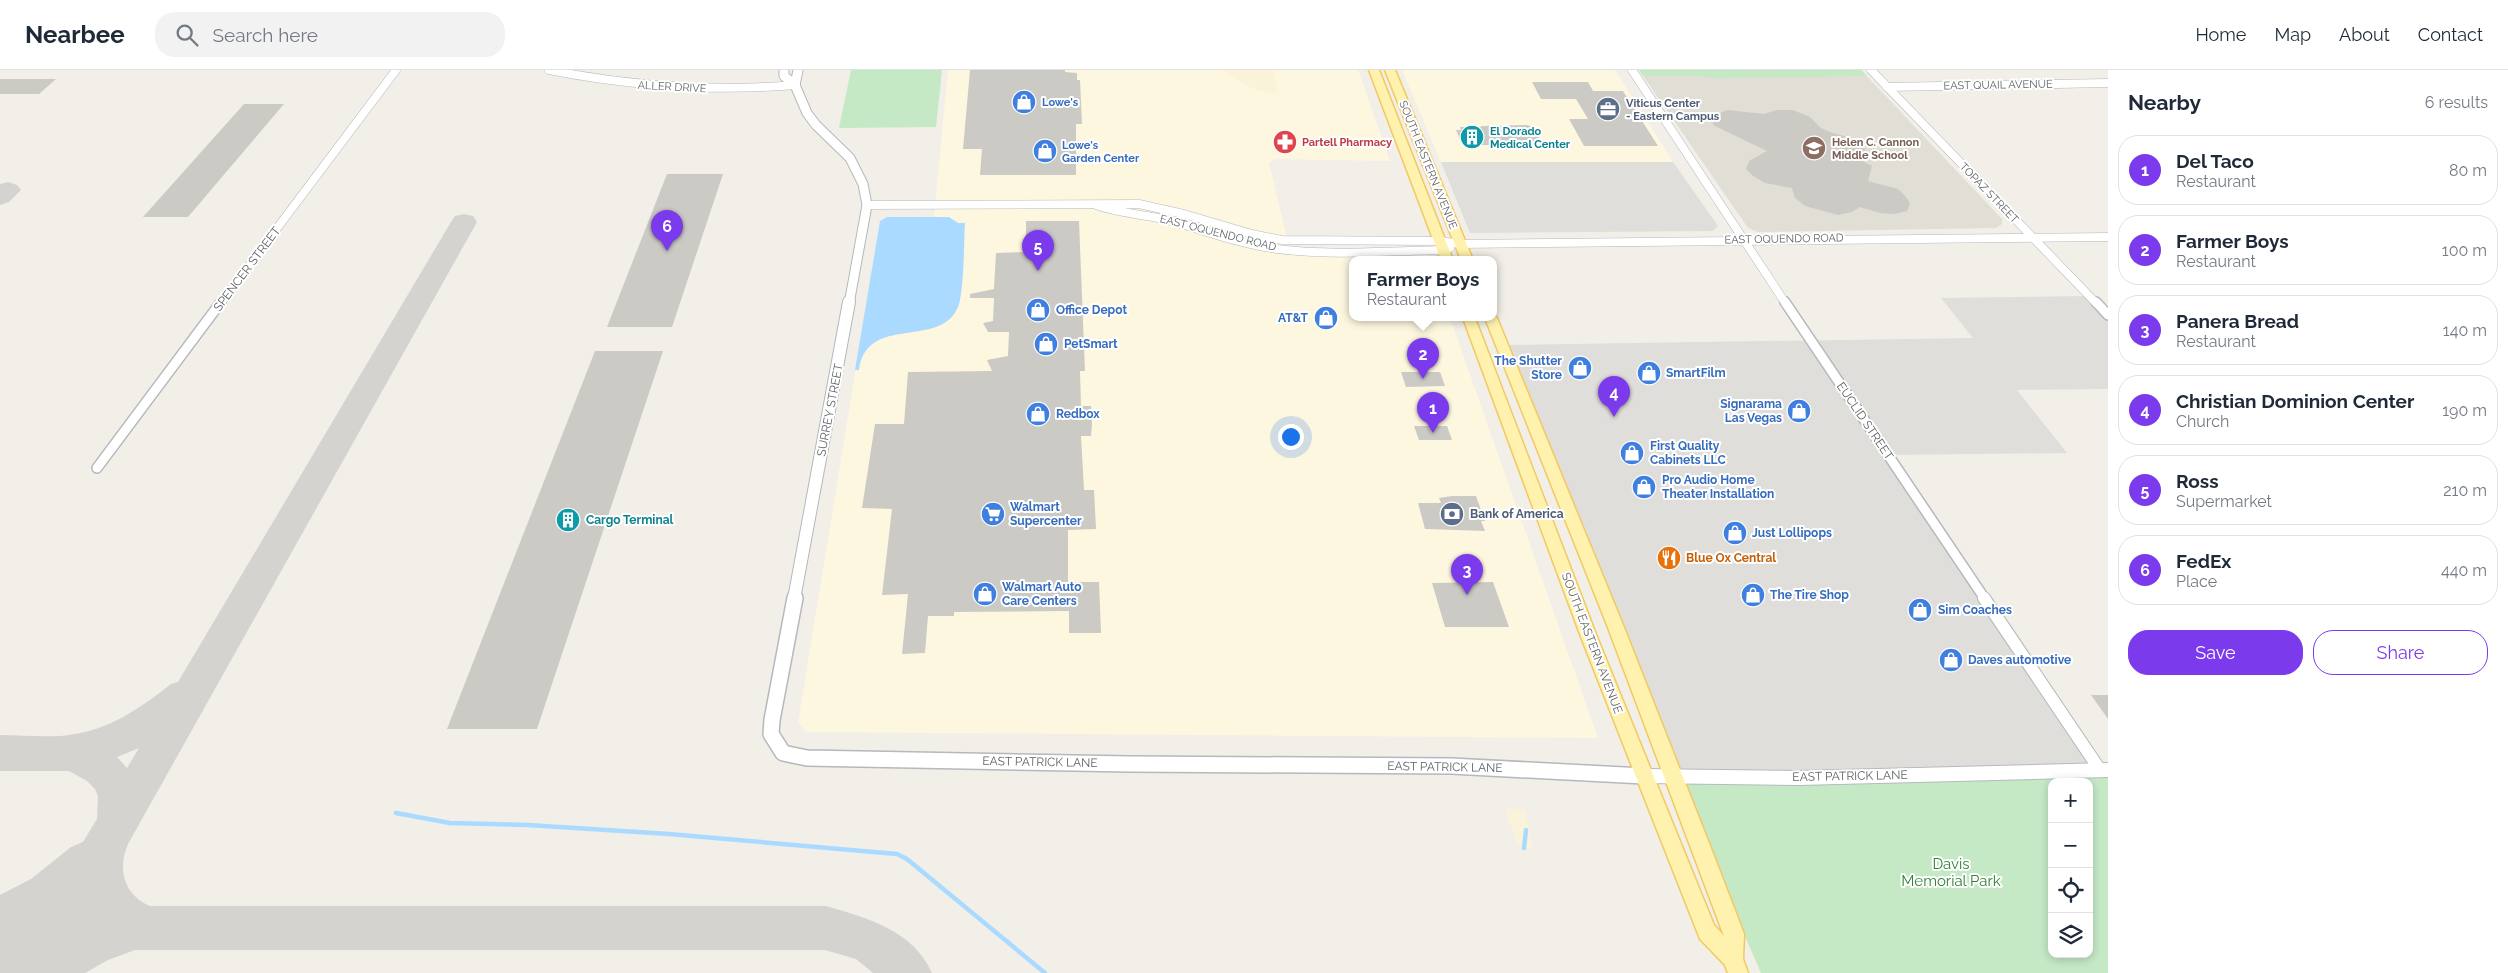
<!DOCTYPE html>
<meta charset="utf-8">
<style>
body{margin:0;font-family:Raleway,sans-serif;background:#f2f2f3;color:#1f2937}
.controls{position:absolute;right:15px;bottom:15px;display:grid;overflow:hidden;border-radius:10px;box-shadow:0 2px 8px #0003}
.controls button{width:45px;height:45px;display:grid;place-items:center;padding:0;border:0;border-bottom:1px solid #e0e1e3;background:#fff;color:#1f2937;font:25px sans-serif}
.you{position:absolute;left:1290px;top:366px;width:18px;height:18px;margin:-12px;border:4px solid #fff;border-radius:50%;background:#1a73e8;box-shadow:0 0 0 8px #1a73e833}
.badge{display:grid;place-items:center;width:32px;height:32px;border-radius:50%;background:#7c3aed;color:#fff;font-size:16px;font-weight:700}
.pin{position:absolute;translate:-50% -41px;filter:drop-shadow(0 1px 2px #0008)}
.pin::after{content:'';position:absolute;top:26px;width:18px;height:15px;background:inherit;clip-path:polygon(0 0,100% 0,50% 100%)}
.popup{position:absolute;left:1349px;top:186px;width:148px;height:65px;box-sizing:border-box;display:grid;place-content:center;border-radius:10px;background:#fff;filter:drop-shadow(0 1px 4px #0005);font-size:16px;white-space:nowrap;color:#747a83}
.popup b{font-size:19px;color:#1f2937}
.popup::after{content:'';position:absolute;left:50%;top:100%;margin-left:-10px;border:10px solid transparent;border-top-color:#fff}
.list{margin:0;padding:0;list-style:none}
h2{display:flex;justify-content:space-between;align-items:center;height:65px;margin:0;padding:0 20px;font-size:21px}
h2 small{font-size:16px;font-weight:400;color:#747a83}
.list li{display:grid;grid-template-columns:32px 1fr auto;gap:15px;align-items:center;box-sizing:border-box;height:70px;margin:0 10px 10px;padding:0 10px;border:1px solid #e0e1e3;border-radius:20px}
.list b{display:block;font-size:19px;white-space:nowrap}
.list p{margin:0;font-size:16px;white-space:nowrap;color:#747a83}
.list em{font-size:16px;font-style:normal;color:#747a83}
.actions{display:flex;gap:10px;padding:15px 20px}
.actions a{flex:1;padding:11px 0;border:1px solid #7c3aed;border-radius:20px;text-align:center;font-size:18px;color:#7c3aed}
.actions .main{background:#7c3aed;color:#fff}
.icon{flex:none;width:28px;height:28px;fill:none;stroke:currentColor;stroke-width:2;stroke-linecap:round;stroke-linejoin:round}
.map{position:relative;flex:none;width:2108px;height:903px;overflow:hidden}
header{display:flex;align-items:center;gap:30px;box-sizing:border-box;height:70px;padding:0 25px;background:#fff;border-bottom:1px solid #e0e1e3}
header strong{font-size:24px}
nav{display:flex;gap:28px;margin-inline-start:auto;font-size:18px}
.search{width:350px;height:45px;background:#f2f2f3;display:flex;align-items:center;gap:12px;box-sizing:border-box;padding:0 18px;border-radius:20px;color:#747a83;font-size:19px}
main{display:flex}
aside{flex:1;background:#fff}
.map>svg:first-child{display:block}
.commercial{fill:#fef7e0}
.industrial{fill:#e0deda}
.education{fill:#e1ded6}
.green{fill:#c5e8c5;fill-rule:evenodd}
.sand{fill:#fbf3d9}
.water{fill:#aadaff}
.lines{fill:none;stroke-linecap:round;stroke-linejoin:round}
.stream{stroke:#aadaff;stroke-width:4.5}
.taxiway{fill:#d4d3d0;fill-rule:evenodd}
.building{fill:#cccac5}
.minor-far2-casing{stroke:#b5b8bc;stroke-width:9}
.minor-far1-casing{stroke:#b5b8bc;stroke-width:12}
.minor-casing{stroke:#b5b8bc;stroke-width:14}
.tertiary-far2-casing{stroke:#b5b8bc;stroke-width:11}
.tertiary-far1-casing{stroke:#b5b8bc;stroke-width:14}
.tertiary-casing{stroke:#b5b8bc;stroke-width:18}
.secondary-casing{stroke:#b6babf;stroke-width:2}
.primary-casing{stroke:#f2c960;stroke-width:3}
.minor-far2{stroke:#fff;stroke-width:8}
.minor-far1{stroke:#fff;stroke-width:9}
.minor{stroke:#fff;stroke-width:12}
.tertiary-far2{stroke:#fff;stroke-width:9}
.tertiary-far1{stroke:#fff;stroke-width:12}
.tertiary{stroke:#fff;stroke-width:15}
.secondary{fill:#fff;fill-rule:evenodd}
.primary{fill:#fff2af;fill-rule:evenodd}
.labels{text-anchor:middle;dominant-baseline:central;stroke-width:4;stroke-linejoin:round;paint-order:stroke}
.far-street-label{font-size:11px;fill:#5f6368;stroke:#fff}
.far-shop-label{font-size:11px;font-weight:bold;fill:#366cbe;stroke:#fff;text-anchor:start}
.far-service-label{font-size:11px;font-weight:bold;fill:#4e5e75;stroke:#fff;text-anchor:start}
.far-culture-label{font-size:11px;font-weight:bold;fill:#0d838f;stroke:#fff;text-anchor:start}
.far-health-label{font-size:11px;font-weight:bold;fill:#be3a42;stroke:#fff;text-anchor:start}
.far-education-label{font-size:11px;font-weight:bold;fill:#785e54;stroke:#fff;text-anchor:start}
.street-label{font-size:12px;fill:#5f6368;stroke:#fff}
.shop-label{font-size:12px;font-weight:bold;fill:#366cbe;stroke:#fff;text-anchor:start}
.service-label{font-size:12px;font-weight:bold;fill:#4e5e75;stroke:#fff;text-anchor:start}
.culture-label{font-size:12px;font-weight:bold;fill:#0d838f;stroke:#fff;text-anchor:start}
.food-label{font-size:12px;font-weight:bold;fill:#c56008;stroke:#fff;text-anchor:start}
.near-park-label{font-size:15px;fill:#348238;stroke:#fff}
</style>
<header>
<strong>Nearbee</strong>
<div class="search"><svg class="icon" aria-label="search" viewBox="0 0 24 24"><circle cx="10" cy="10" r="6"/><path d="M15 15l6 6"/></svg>Search here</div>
<nav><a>Home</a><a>Map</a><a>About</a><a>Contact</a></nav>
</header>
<main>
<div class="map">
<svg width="2108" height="903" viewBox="0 0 2108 903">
<rect width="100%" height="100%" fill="#f1efe8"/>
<!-- commercial -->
<g class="commercial">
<polygon points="948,0 1223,0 1248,16 1274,23 1278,19 1272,0 1358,0 1390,91 1275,89 1269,93 1291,185 1428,185 1430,190 1353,190 1353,248 1450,248 1598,668 807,662 798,653 880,151 887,147 934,147"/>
<polygon points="1402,0 1615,0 1673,92 1441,92"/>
</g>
<!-- industrial -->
<g class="industrial">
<polygon points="1441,92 1673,92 1718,156 1713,161 1470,163"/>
<polygon points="2090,226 2108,245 2108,319 2017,320 2067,383 1889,385 2100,700 1675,706 1502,275 1973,268 1941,228"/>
</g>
<!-- education -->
<polygon class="education" points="1639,0 1861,0 2002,149 2002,154 1996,158 1758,162 1748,158"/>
<!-- green -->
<g class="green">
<polygon points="851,0 942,0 936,57 839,58"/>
<polygon points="1639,0 1861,0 1867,6 1714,8 1704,6 1643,6"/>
<path d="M2108 700V903H1761L1675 706ZM2052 712H2089V884H2052Z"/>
</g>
<!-- sand -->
<g class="sand">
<path d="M1223 0H1272L1278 19 1277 22C1260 26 1236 10 1223 0Z"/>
<polygon points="1505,739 1525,739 1533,780 1518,775"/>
</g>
<!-- water -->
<path class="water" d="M887 147H949L958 153H965C964 171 964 223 958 237 940 280 867 243 859 300H855L880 151Z"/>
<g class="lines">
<!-- stream -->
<g class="stream">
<polyline points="396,743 450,753 528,755 669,764 897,784 907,789 1045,903"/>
<polyline points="1524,778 1526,760"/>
</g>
<!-- taxiway -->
<g class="taxiway">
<polygon points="8,112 17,115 21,120 9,132 0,135 0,114"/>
<path d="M464 144 473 146 477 152 128 774C117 799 124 825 150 836H825C866 847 914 861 932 903H873L856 889 825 880H135L108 890 85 903H0V825L31 809 71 777 83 772 97 749 98 726 95 719 87 711 69 701H0V665C23 665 47 668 69 665 110 660 140 638 171 614L178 612 451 152 455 146ZM139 678 127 698 117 687Z"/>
</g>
</g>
<!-- building -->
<g class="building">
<polygon points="970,0 1065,0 1065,2 1077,3 1077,10 1080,10 1082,54 1076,54 1076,105 980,105 982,79 963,79"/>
<polygon points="0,9 56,9 39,24 0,24"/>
<polygon points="1532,12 1588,12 1593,21 1623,21 1658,76 1584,76 1569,49 1588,49 1576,29 1541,29"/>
<polygon points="244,34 284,34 188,147 143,147"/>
<polygon points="1727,40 1764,44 1777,40 1793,40 1810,47 1821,58 1830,62 1854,69 1864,77 1867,85 1862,91 1872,96 1868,111 1898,119 1906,127 1910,134 1907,141 1894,144 1880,143 1860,137 1852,142 1838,145 1805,136 1795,128 1792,118 1765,113 1753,106 1746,99 1749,91 1767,81 1713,55 1713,46"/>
<polygon points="1527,55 1534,57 1542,73 1537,73 1538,75 1468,75 1462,74 1456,60 1461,60 1460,57 1481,57 1481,56"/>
<polygon points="667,104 723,104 672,257 607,257"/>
<polygon points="1026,151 1079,151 1085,301 1080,301 1081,336 1091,336 1092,355 1091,366 1081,366 1084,420 1094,420 1096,459 1068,460 1068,512 1099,512 1101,563 1069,563 1069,541 954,542 954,546 928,546 925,583 902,584 908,524 882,525 892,439 862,438 875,354 904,354 908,302 992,301 987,290 1008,286 1009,262 988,262 983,253 993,251 994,228 970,228 970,224 994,219 996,183 1026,182"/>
<polygon points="595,281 663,281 537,659 447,659"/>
<polygon points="1401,302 1440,302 1445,316 1406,317"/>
<polygon points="1414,356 1447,356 1452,370 1419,370"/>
<polygon points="1452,426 1476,426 1485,451 1481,451 1485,461 1425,459 1418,433 1441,433 1439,428"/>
<polygon points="1493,512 1509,557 1445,557 1432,513"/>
<polygon points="2091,625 2108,625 2108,649"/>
</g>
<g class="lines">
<!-- minor-far2 casing -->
<g class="minor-far2-casing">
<g id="minor-far2">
<path d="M549 0C631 16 712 22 795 15"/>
<polyline points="1632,0 1786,234"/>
<polyline points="1871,0 2097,234"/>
<polyline points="1887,17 2108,13"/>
<polyline points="867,135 1139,134 1184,144 1252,164 1282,170 1440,171 1460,174 2108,167"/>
<path d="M1096 135C1118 143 1140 144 1163 149 1201 159 1238 174 1277 179 1332 186 1388 181 1444 180L1450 178"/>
<polyline points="220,234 396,0"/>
</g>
</g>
<!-- minor-far1 casing -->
<g class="minor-far1-casing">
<g id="minor-far1">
<polyline points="1785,232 1985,529"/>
<polyline points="2096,232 2108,245"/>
<polyline points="97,398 221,232"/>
</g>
</g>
<!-- minor casing -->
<g class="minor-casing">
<polyline id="minor" points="1984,528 2100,700"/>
</g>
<!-- tertiary-far2 casing -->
<g class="tertiary-far2-casing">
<g id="tertiary-far2">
<polyline points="784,0 784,6 795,15 807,43 816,55 850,88 863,114 867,135 849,234"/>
<polyline points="795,15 798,0"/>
</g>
</g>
<!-- tertiary-far1 casing -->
<g class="tertiary-far1-casing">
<polyline id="tertiary-far1" points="794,529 849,232"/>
</g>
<!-- tertiary casing -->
<g class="tertiary-casing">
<polyline id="tertiary" points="795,528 772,650 771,664 783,683 807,688 1130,694 1451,696 1644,706"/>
</g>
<!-- secondary casing -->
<g class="secondary-casing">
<polygon id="secondary" points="2108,693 2108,707 1799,715 1644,713 1638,711 1636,706 1638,701 1644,699 1799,701"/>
</g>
<!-- primary casing -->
<g class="primary-casing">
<g id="primary">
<polygon points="1369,0 1379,0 1453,190 1441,190"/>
<polygon points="1385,0 1395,0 1473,190 1461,190"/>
<polygon points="1493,244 1497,248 1623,555 1714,786 1744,864 1743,889 1748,903 1728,903 1725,895 1700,869 1581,567 1463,248 1475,248 1597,567 1714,855 1724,866 1607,555 1485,248 1493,248"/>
</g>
</g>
<!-- minor-far2 -->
<use href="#minor-far2" class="minor-far2"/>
<!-- minor-far1 -->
<use href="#minor-far1" class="minor-far1"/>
<!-- minor -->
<use href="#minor" class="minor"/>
<!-- tertiary-far2 -->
<use href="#tertiary-far2" class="tertiary-far2"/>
<!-- tertiary-far1 -->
<use href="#tertiary-far1" class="tertiary-far1"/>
<!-- tertiary -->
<use href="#tertiary" class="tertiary"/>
<!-- secondary -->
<use href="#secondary" class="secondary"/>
<!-- primary -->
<use href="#primary" class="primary"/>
</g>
<!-- icons -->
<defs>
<g id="shop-disc" transform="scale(1.25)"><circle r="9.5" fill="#3f7fe0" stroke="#fff"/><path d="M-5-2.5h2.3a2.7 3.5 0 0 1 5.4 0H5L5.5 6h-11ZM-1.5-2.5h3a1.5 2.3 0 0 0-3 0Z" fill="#fff"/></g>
<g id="office-disc" transform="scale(1.25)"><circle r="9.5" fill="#5c6f8a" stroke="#fff"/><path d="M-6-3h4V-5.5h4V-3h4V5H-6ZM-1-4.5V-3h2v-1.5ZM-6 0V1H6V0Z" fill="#fff"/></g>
<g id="building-disc" transform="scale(1.25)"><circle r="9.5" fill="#0f9aa8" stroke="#fff"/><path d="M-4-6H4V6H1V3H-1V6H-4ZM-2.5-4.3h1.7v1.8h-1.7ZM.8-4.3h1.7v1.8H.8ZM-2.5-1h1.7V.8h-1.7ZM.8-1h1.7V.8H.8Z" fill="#fff"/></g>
<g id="pharmacy-disc" transform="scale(1.25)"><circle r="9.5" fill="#e0444e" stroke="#fff"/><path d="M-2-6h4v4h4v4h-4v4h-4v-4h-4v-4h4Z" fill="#fff"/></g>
<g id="school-disc" transform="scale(1.25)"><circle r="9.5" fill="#8d6e63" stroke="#fff"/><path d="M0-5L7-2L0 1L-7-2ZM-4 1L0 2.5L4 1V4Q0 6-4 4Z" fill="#fff"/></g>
<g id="supermarket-disc" transform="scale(1.25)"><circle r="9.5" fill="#3f7fe0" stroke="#fff"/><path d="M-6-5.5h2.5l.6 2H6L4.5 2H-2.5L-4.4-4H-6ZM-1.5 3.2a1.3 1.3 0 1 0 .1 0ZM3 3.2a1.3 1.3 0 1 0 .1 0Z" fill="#fff"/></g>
<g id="bank-disc" transform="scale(1.25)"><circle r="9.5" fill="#5c6f8a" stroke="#fff"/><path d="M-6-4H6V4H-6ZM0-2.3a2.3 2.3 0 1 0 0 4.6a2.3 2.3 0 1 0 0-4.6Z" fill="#fff"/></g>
<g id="restaurant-disc" transform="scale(1.25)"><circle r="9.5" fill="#e8710a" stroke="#fff"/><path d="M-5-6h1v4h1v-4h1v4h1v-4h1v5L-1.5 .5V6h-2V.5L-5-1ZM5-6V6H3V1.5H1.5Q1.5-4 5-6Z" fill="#fff"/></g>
</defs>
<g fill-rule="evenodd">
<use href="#shop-disc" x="1024" y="32"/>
<use href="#office-disc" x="1608" y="39"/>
<use href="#building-disc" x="1472" y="67"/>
<use href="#pharmacy-disc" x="1285" y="72"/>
<use href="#school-disc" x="1814" y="78"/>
<use href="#shop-disc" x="1045" y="81"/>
<use href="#shop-disc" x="1038" y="240"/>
<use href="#shop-disc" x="1326" y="248"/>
<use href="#shop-disc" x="1046" y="274"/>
<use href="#shop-disc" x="1580" y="298"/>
<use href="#shop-disc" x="1649" y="303"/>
<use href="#shop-disc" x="1799" y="341"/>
<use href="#shop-disc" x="1038" y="344"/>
<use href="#shop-disc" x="1632" y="383"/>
<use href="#shop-disc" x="1644" y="417"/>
<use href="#supermarket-disc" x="993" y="444"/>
<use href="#bank-disc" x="1452" y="444"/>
<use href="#building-disc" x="568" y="450"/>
<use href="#shop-disc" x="1735" y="463"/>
<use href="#restaurant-disc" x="1669" y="488"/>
<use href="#shop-disc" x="985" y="524"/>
<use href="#shop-disc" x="1753" y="525"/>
<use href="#shop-disc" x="1920" y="540"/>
<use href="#shop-disc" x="1951" y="590"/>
</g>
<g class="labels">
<!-- far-street labels -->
<g class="far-street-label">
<text transform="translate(1998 15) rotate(-1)">EAST QUAIL AVENUE</text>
<text transform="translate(672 17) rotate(3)">ALLER DRIVE</text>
<text transform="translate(1428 95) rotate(68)">SOUTH EASTERN AVENUE</text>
<text transform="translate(1989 123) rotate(46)">TOPAZ STREET</text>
<text transform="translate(1218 163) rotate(14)">EAST OQUENDO ROAD</text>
<text transform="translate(1784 169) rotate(-1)">EAST OQUENDO ROAD</text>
</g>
<!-- far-shop labels -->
<g class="far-shop-label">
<text x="1042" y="32">Lowe's</text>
<text x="1062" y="75">Lowe's<tspan x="1062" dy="13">Garden Center</tspan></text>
</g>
<!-- far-service labels -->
<g class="far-service-label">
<text x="1626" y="33">Viticus Center<tspan x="1626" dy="13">- Eastern Campus</tspan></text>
</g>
<!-- far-culture labels -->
<g class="far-culture-label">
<text x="1490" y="61">El Dorado<tspan x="1490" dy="13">Medical Center</tspan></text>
</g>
<!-- far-health labels -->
<g class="far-health-label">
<text x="1302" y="72">Partell Pharmacy</text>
</g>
<!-- far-education labels -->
<g class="far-education-label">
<text x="1832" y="72">Helen C. Cannon<tspan x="1832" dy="13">Middle School</tspan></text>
</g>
<!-- street labels -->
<g class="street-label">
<text transform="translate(247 199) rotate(-53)">SPENCER STREET</text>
<text transform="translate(830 340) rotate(-79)">SURREY STREET</text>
<text transform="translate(1865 351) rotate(56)">EUCLID STREET</text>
<text transform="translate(1592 573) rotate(69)">SOUTH EASTERN AVENUE</text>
<text transform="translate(1040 692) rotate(1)">EAST PATRICK LANE</text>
<text transform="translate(1445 697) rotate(1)">EAST PATRICK LANE</text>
<text transform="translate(1850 706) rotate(-1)">EAST PATRICK LANE</text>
</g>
<!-- shop labels -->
<g class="shop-label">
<text x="1056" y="240">Office Depot</text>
<text x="1308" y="248" text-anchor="end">AT&amp;T</text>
<text x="1064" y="274">PetSmart</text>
<text x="1562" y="291" text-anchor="end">The Shutter<tspan x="1562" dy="14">Store</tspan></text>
<text x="1666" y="303">SmartFilm</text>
<text x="1782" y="334" text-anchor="end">Signarama<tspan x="1782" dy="14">Las Vegas</tspan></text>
<text x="1056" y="344">Redbox</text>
<text x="1650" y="376">First Quality<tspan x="1650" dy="14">Cabinets LLC</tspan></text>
<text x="1662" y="410">Pro Audio Home<tspan x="1662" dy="14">Theater Installation</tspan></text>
<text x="1010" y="437">Walmart<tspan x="1010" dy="14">Supercenter</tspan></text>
<text x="1752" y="463">Just Lollipops</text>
<text x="1002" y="517">Walmart Auto<tspan x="1002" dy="14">Care Centers</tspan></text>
<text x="1770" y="525">The Tire Shop</text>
<text x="1938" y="540">Sim Coaches</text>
<text x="1968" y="590">Daves automotive</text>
</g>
<!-- service labels -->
<g class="service-label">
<text x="1470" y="444">Bank of America</text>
</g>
<!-- culture labels -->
<g class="culture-label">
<text x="586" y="450">Cargo Terminal</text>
</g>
<!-- food labels -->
<g class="food-label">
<text x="1686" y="488">Blue Ox Central</text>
</g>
<!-- near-park labels -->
<g class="near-park-label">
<text x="1951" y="794">Davis<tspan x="1951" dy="17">Memorial Park</tspan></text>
</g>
</g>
</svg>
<div class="controls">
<button>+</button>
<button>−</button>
<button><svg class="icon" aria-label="locate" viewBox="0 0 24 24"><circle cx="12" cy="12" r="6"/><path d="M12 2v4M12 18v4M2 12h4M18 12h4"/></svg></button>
<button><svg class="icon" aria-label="layers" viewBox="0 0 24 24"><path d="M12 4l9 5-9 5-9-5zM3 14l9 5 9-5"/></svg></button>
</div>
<div class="you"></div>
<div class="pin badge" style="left:1433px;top:363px">1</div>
<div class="pin badge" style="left:1423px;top:309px">2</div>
<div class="popup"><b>Farmer Boys</b>Restaurant</div>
<div class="pin badge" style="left:1467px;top:525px">3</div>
<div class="pin badge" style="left:1614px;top:347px">4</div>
<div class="pin badge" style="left:1038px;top:201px">5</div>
<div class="pin badge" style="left:667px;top:181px">6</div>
</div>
<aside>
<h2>Nearby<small>6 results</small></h2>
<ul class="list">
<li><span class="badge">1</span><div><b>Del Taco</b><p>Restaurant</p></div><em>80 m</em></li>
<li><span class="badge">2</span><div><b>Farmer Boys</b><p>Restaurant</p></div><em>100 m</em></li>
<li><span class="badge">3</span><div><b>Panera Bread</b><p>Restaurant</p></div><em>140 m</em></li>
<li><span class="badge">4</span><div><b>Christian Dominion Center</b><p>Church</p></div><em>190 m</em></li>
<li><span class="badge">5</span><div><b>Ross</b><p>Supermarket</p></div><em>210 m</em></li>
<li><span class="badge">6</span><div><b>FedEx</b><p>Place</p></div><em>440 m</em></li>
</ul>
<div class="actions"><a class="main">Save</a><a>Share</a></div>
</aside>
</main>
